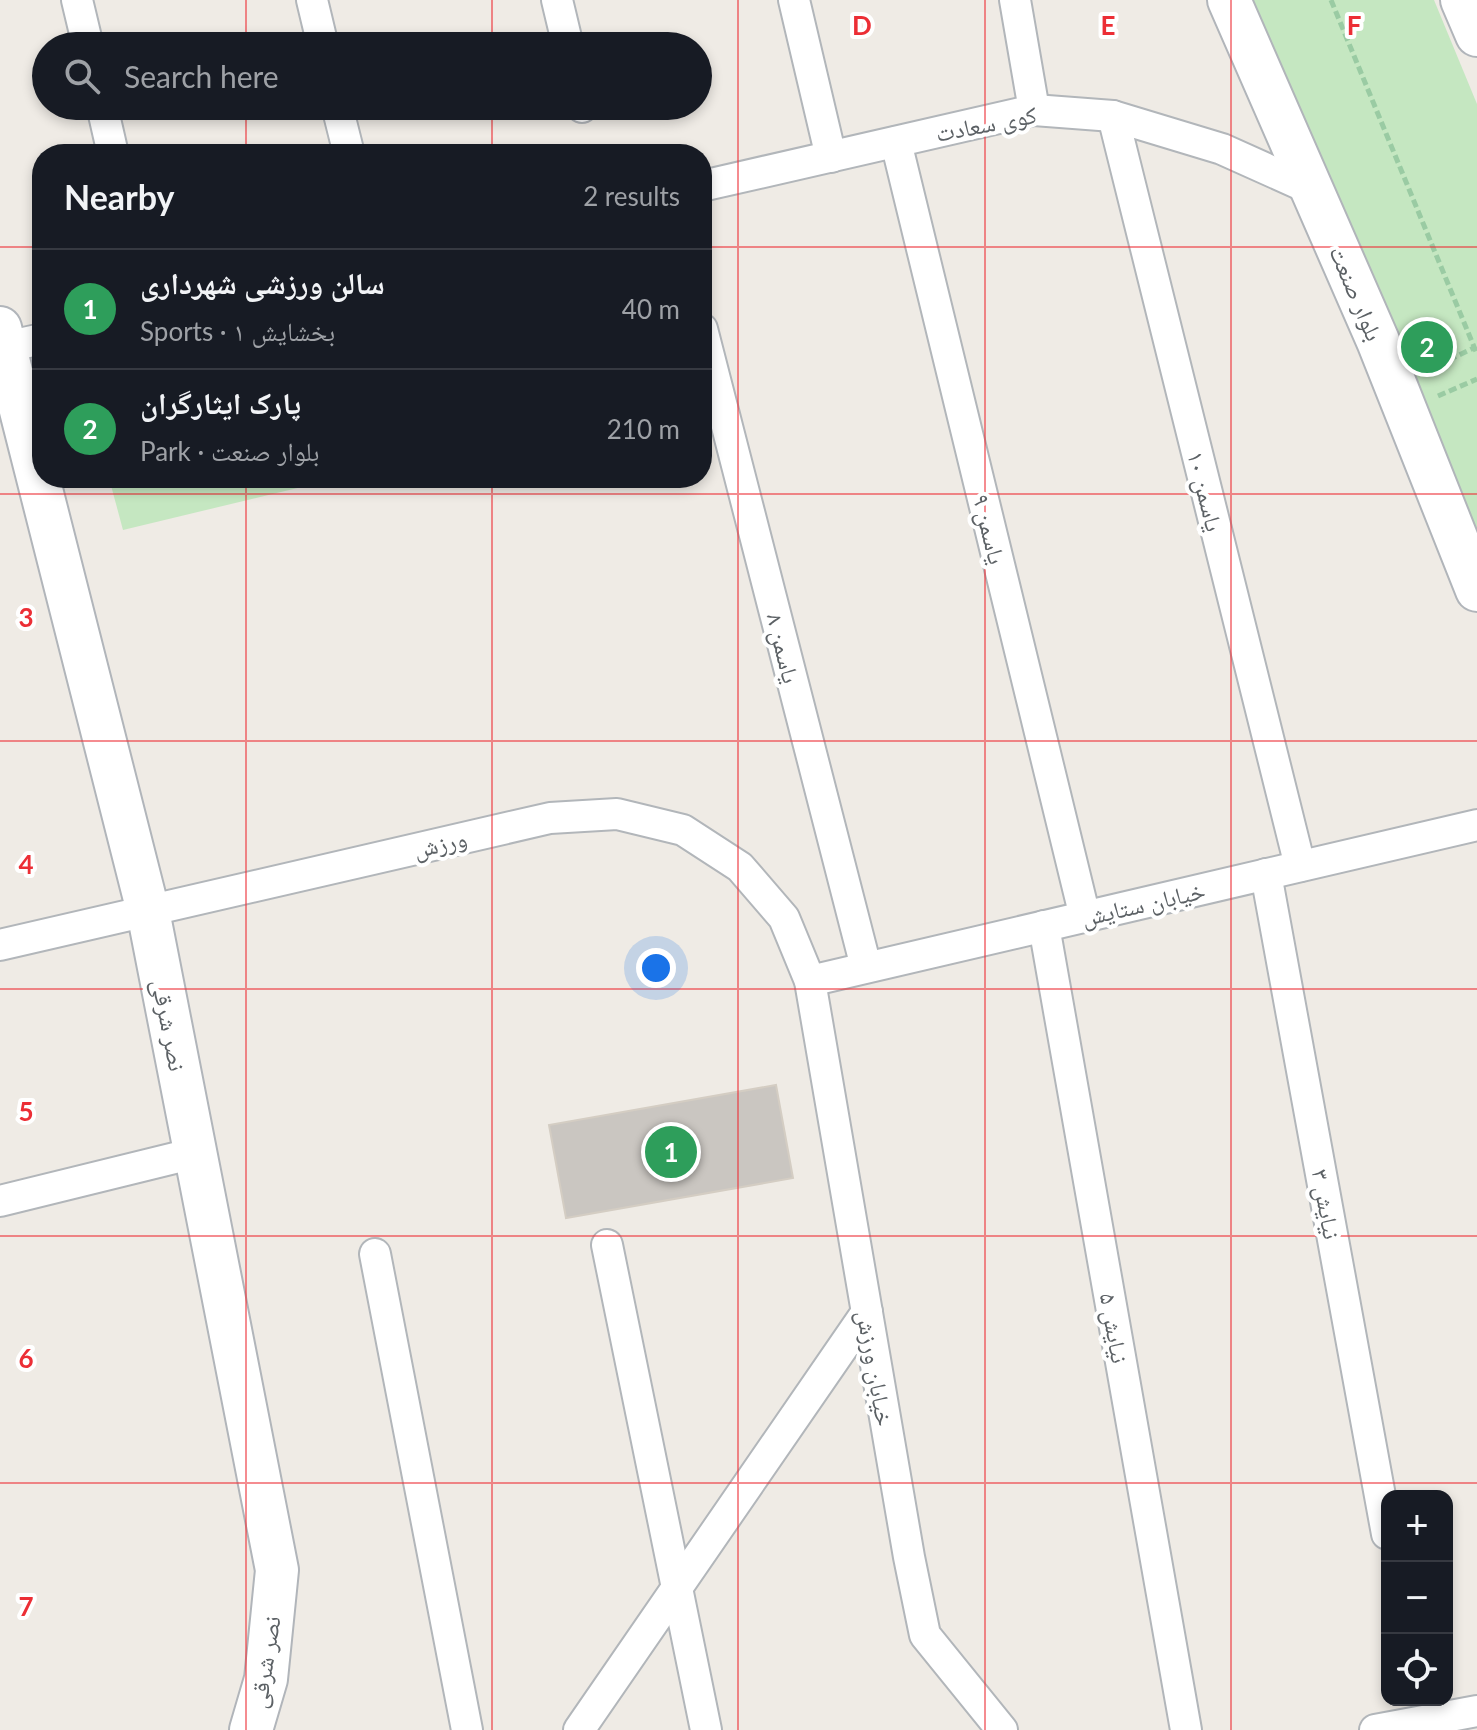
<!DOCTYPE html>
<meta charset="utf-8">
<style>
body{margin:0;font-family:Lato,"Noto Naskh Arabic",sans-serif;background:#242831;color:#f1f3f6}
.controls{position:absolute;right:24px;bottom:24px;display:grid;overflow:hidden;border-radius:16px;box-shadow:0 4px 12px #0003}
.controls button{width:72px;height:72px;display:grid;place-items:center;padding:0;border:0;border-bottom:2px solid #363941;background:#171b24;color:#f1f3f6;font:40px sans-serif}
.you{position:absolute;left:656px;top:968px;width:28px;height:28px;margin:-20px;border:6px solid #fff;border-radius:50%;background:#1a73e8;box-shadow:0 0 0 12px #1a73e833}
.badge{display:grid;place-items:center;width:52px;height:52px;border-radius:50%;background:#ec2e35;color:#fff;font-size:26px;font-weight:700}
.pin{position:absolute;translate:-50% -50%;border:4px solid #fff;box-shadow:0 2px 8px #0006}
.list{margin:0;padding:0;list-style:none}
h2{display:flex;justify-content:space-between;align-items:center;height:104px;margin:0;padding:0 32px;font-size:34px}
h2 small{font-size:26px;font-weight:400;color:#9ea1a6}
.list li{display:grid;grid-template-columns:52px 1fr auto;gap:24px;align-items:center;box-sizing:border-box;height:120px;padding:0 32px;border-top:2px solid #363941}
.list b{display:block;font-size:30px;white-space:nowrap}
.list p{margin:0;font-size:26px;white-space:nowrap;color:#9ea1a6}
.list em{font-size:26px;font-style:normal;color:#9ea1a6}
.icon{flex:none;width:44px;height:44px;fill:none;stroke:currentColor;stroke-width:2;stroke-linecap:round;stroke-linejoin:round}
.map{position:relative;flex:none;width:1477px;height:1730px;overflow:hidden}
.search{position:absolute;background:#171b24;box-shadow:0 4px 12px #0003;left:32px;top:32px;width:680px;height:88px;display:flex;align-items:center;gap:20px;box-sizing:border-box;padding:0 28px;border-radius:44px;color:#9ea1a6;font-size:30px}
.panel{position:absolute;background:#171b24;box-shadow:0 4px 12px #0003;left:32px;top:144px;width:680px;height:344px;border-radius:32px}
.map>svg:first-child{display:block}
.green{fill:#c5e7c1}
.building{fill:#cac6c1;stroke:#d4cdc3;stroke-width:2}
.lines{fill:none;stroke-linecap:round;stroke-linejoin:round}
.street-casing{stroke:#b2b6ba;stroke-width:34}
.secondary-casing{stroke:#b1b5ba;stroke-width:46}
.path{stroke:#9acba3;stroke-width:5;stroke-dasharray:8 4;stroke-linecap:butt}
.street{stroke:#fff;stroke-width:30}
.secondary{stroke:#fff;stroke-width:42}
.grid{fill:none;stroke:#ec2e35;stroke-width:2;stroke-opacity:0.55}
.labels{text-anchor:middle;dominant-baseline:central;stroke-width:8;stroke-linejoin:round;paint-order:stroke}
.street-label{font-size:24px;fill:#5c6165;stroke:#fff}
.grid-label{font-size:26px;text-anchor:middle;font-weight:bold;fill:#ec2e35;stroke:#fff;stroke-width:8;stroke-linejoin:round;paint-order:stroke}
</style>
<div class="map">
<svg width="1477" height="1730" viewBox="0 0 1477 1730">
<rect width="100%" height="100%" fill="#efebe5"/>
<!-- green -->
<g class="green">
<polygon points="1234,0 1434,0 1477,104 1477,590"/>
<polygon points="109,478 339,478 123,530"/>
</g>
<!-- building -->
<polygon class="building" points="776,1085 793,1178 566,1218 549,1125"/>
<g class="lines">
<!-- street casing -->
<g class="street-casing">
<g id="street">
<polyline points="77,0 88,46"/>
<polyline points="312,0 323,46"/>
<polyline points="557,0 568,46"/>
<polyline points="794,0 831,157"/>
<polyline points="1015,0 1034,110"/>
<polyline points="102,106 113,154"/>
<polyline points="337,106 349,154"/>
<polyline points="582,106 582,107"/>
<polyline points="1113,116 1300,866"/>
<polyline points="896,142 1085,917"/>
<polyline points="702,186 1034,110 1113,116 1222,149 1311,189"/>
<polyline points="702,329 866,967"/>
<polyline points="5,347 42,339"/>
<polyline points="1266,874 1387,1534"/>
<polyline points="1044,926 1186,1730"/>
<polyline points="0,945 550,818 617,814 683,830 740,867 784,918 810,981 909,1557 925,1635 1002,1730"/>
<polyline points="810,981 1477,825"/>
<polyline points="0,1201 195,1153"/>
<polyline points="607,1245 706,1730"/>
<polyline points="375,1254 467,1730"/>
<polyline points="579,1730 867,1312"/>
<polyline points="1375,1730 1477,1711"/>
</g>
</g>
<!-- secondary casing -->
<g class="secondary-casing">
<g id="secondary">
<polyline points="1229,0 1378,341 1477,590"/>
<polyline points="1462,0 1477,35"/>
<polyline points="0,328 148,911 277,1570 266,1679 251,1730"/>
</g>
</g>
<!-- path -->
<g class="path">
<polyline points="1331,0 1477,354"/>
<polyline points="1427,370 1476,347"/>
<polyline points="1438,396 1477,379"/>
</g>
<!-- street -->
<use href="#street" class="street"/>
<!-- secondary -->
<use href="#secondary" class="secondary"/>
</g>
<!-- grid -->
<path class="grid" d="M246 0V46M492 0V46M738 0V1730M985 0V1730M1231 0V1730M246 106V154M492 106V154M0 247H42M702 247H1477M246 478V1730M492 478V1730M0 494H1477M0 741H1477M0 989H1477M0 1236H1477M0 1483H1477"/>
<g class="labels">
<!-- street labels -->
<g class="street-label">
<text transform="translate(986 123) rotate(-11)">کوی سعادت</text>
<text transform="translate(1357 293) rotate(67)">بلوار صنعت</text>
<text transform="translate(1206 491) rotate(76)">یاسمن ۱۰</text>
<text transform="translate(990 529) rotate(76)">یاسمن ۹</text>
<text transform="translate(784 648) rotate(76)">یاسمن ۸</text>
<text transform="translate(440 843) rotate(-13)">ورزش</text>
<text transform="translate(1143 903) rotate(-13)">خیابان ستایش</text>
<text transform="translate(170 1025) rotate(79)">نصر شرقی</text>
<text transform="translate(1327 1204) rotate(80)">نیایش ۳</text>
<text transform="translate(1115 1328) rotate(80)">نیایش ۵</text>
<text transform="translate(876 1368) rotate(80)">خیابان ورزش</text>
<text transform="translate(264 1662) rotate(-81)">نصر شرقی</text>
</g>
</g>
<g class="grid-label">
<text x="862" y="35">D</text>
<text x="1108" y="35">E</text>
<text x="1354" y="35">F</text>
<text x="26" y="627">3</text>
<text x="26" y="874">4</text>
<text x="26" y="1121">5</text>
<text x="26" y="1368">6</text>
<text x="26" y="1616">7</text>
</g>
</svg>
<div class="controls">
<button>+</button>
<button>−</button>
<button><svg class="icon" aria-label="locate" viewBox="0 0 24 24"><circle cx="12" cy="12" r="6"/><path d="M12 2v4M12 18v4M2 12h4M18 12h4"/></svg></button>
</div>
<div class="you"></div>
<div class="pin badge" style="left:671px;top:1152px;background:#2e9e5b">1</div>
<div class="pin badge" style="left:1427px;top:347px;background:#2e9e5b">2</div>
<div class="search"><svg class="icon" aria-label="search" viewBox="0 0 24 24"><circle cx="10" cy="10" r="6"/><path d="M15 15l6 6"/></svg>Search here</div>
<section class="panel">
<h2>Nearby<small>2 results</small></h2>
<ul class="list">
<li><span class="badge" style="background:#2e9e5b">1</span><div><b>سالن ورزشی شهرداری</b><p>Sports · بخشایش ۱</p></div><em>40 m</em></li>
<li><span class="badge" style="background:#2e9e5b">2</span><div><b>پارک ایثارگران</b><p>Park · بلوار صنعت</p></div><em>210 m</em></li>
</ul>
</section>
</div>
